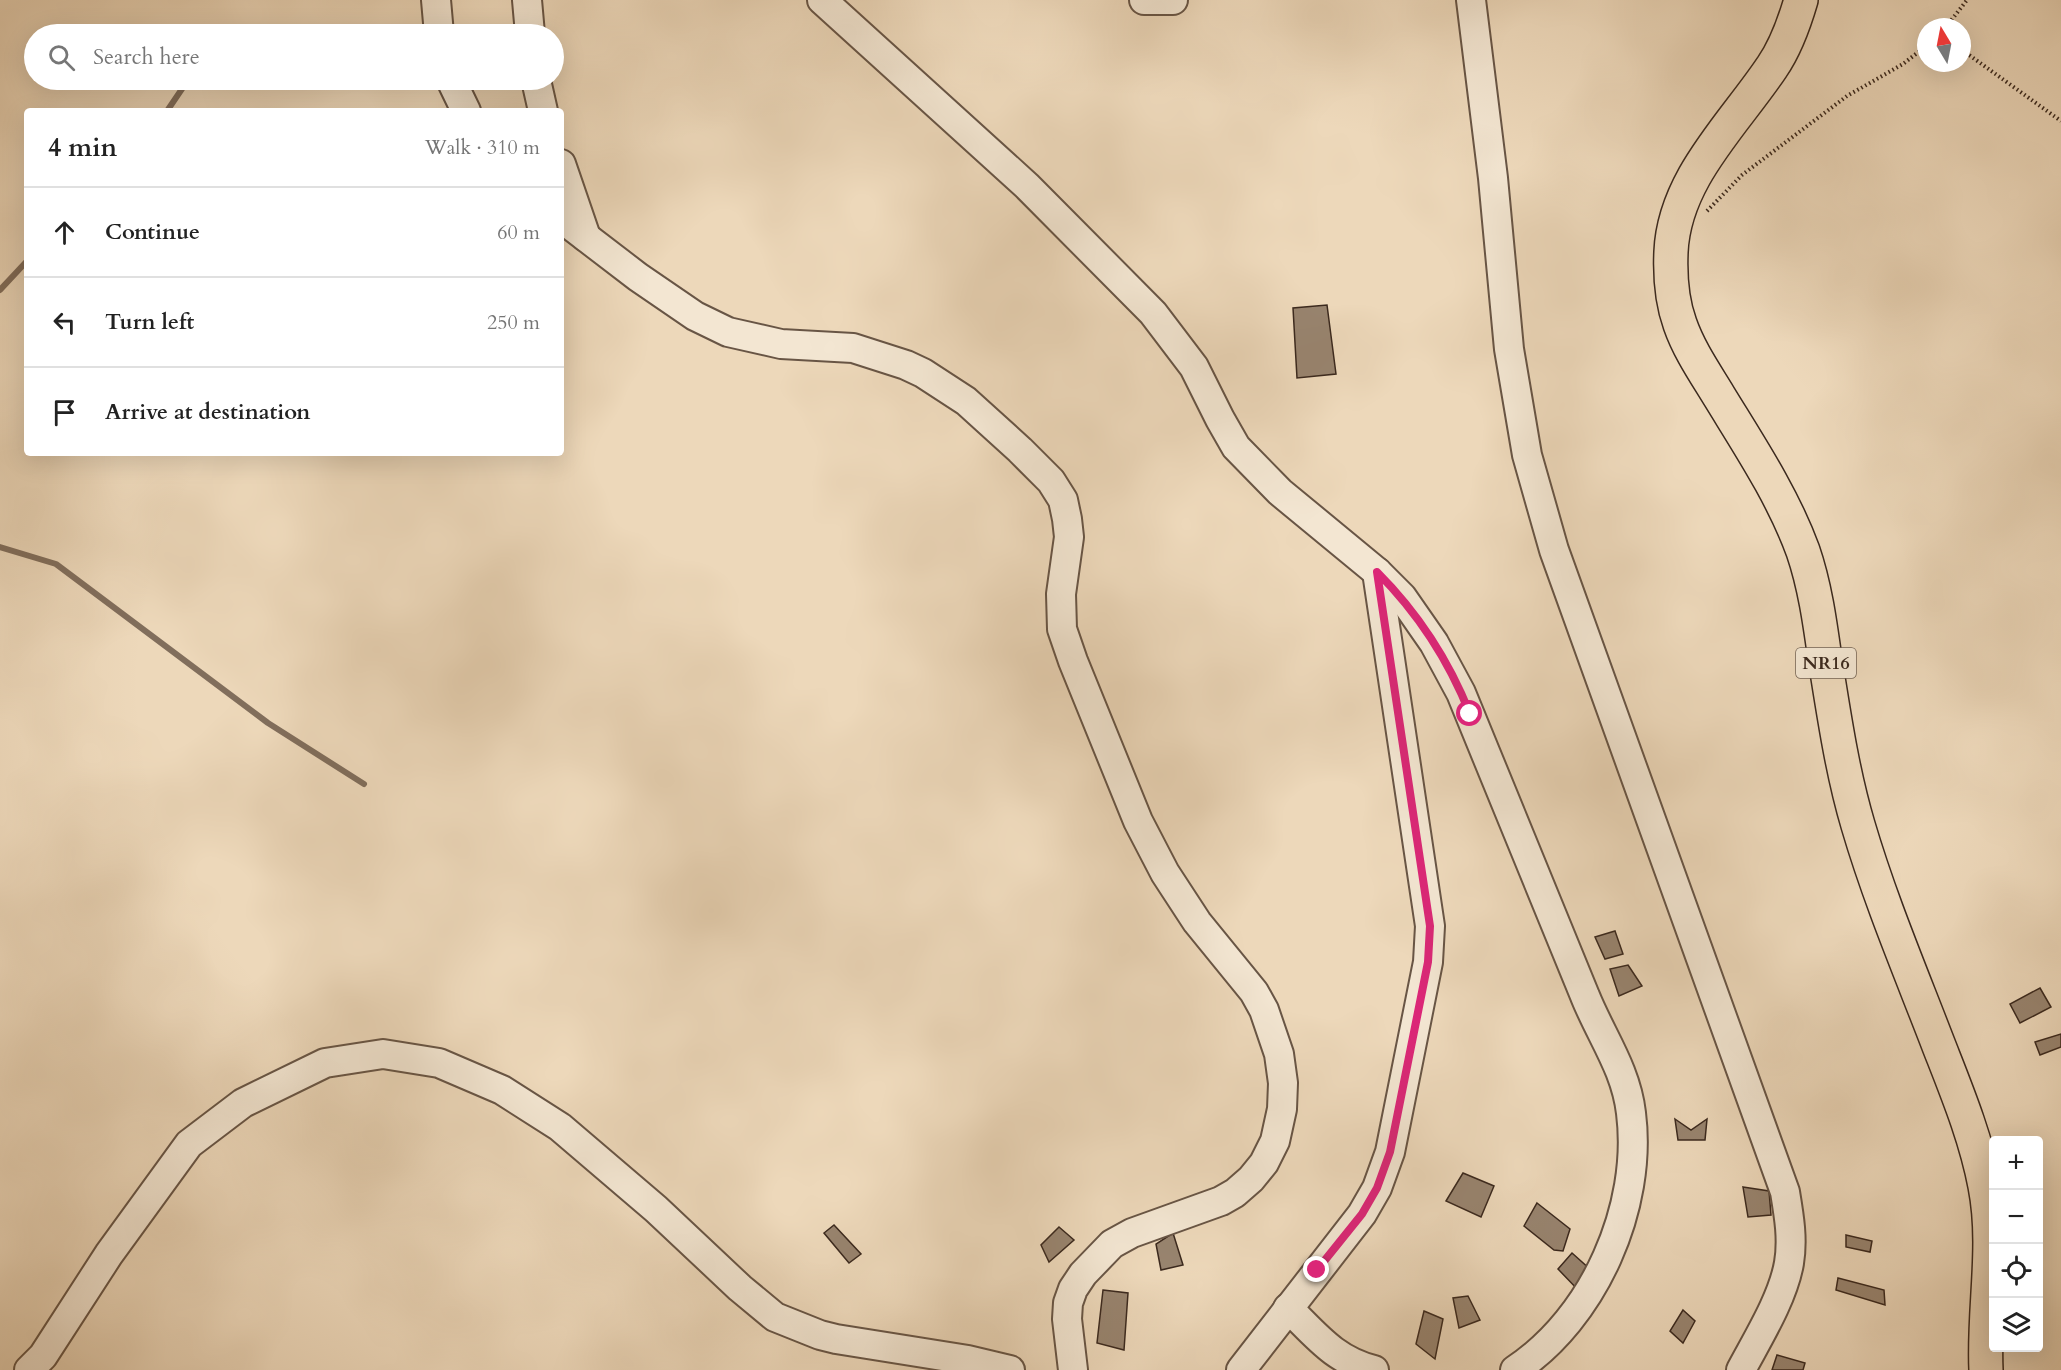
<!DOCTYPE html>
<meta charset="utf-8">
<style>
body{margin:0;font-family:Cardo,serif;background:#f6f6f6;color:#222}
.controls{position:absolute;right:18px;bottom:18px;display:grid;overflow:hidden;border-radius:6px;box-shadow:0 6px 24px #0002}
.controls button{width:54px;height:54px;display:grid;place-items:center;padding:0;border:0;border-bottom:2px solid #e0e0e0;background:#fff;color:#222;font:30px sans-serif}
.compass{position:absolute;left:1917px;top:18px;width:54px;height:54px;border-radius:50%;background:#fff;box-shadow:0 6px 24px #0002;rotate:350deg}
.stop{position:absolute;width:18px;height:18px;margin:-14px;border:4px solid #db2777;border-radius:50%;background:#fff}
.stop.end{background:#db2777;border-color:#fff;box-shadow:0 2px 6px #0008}
.list{margin:0;padding:0;list-style:none}
h2{display:flex;justify-content:space-between;align-items:center;height:78px;margin:0;padding:0 24px;font-size:26px}
h2 small{font-size:20px;font-weight:400;color:#767676}
.list li{display:grid;grid-template-columns:39px 1fr auto;gap:18px;align-items:center;box-sizing:border-box;height:90px;padding:0 24px;border-top:2px solid #e0e0e0}
.list b{display:block;font-size:22px;white-space:nowrap}
.list em{font-size:20px;font-style:normal;color:#767676}
.icon{flex:none;width:33px;height:33px;fill:none;stroke:currentColor;stroke-width:2;stroke-linecap:round;stroke-linejoin:round}
.map{position:relative;flex:none;width:2061px;height:1370px;overflow:hidden}
.search{position:absolute;background:#fff;box-shadow:0 6px 24px #0002;left:24px;top:24px;width:540px;height:66px;display:flex;align-items:center;gap:15px;box-sizing:border-box;padding:0 21px;border-radius:33px;color:#767676;font-size:22px}
.panel{position:absolute;background:#fff;box-shadow:0 6px 24px #0002;left:24px;top:108px;width:540px;height:348px;border-radius:6px}
.map>svg:first-child{display:block}
.lines{fill:none;stroke-linecap:round;stroke-linejoin:round}
.stream{stroke:#816e5c;stroke-width:6}
.building{fill:#98846f;stroke:#3b291e;stroke-width:1.5}
.minor-casing{stroke:#685545;stroke-width:32}
.major-casing{stroke:#3b291e;stroke-width:36}
.path{stroke:#3b291e;stroke-width:4;stroke-dasharray:1.5 3;stroke-linecap:butt}
.minor{stroke:#f3e6d2;stroke-width:28}
.major{stroke:#edd8ba;stroke-width:33}
.route{stroke:#db2777;stroke-width:8}
.labels{text-anchor:middle;dominant-baseline:central;stroke-width:5;stroke-linejoin:round;paint-order:stroke}
.shield{fill:#f3e6d2;stroke:#726254;stroke-width:1.5}
.shield-label{font-size:18px;font-weight:bold;fill:#3b291e}
</style>
<div class="map">
<svg width="2061" height="1370" viewBox="0 0 2061 1370">
<rect width="100%" height="100%" fill="#edd8ba"/>
<filter id="stains"><feTurbulence type="fractalNoise" baseFrequency=".00333" numOctaves="4"/><feColorMatrix values="0 0 0 0 .2 0 0 0 0 .09 0 0 0 0 .02 0 0 0 .5 -.17"/></filter>
<radialGradient id="worn" r=".72"><stop offset=".6" stop-color="#630" stop-opacity="0"/><stop offset="1" stop-color="#630" stop-opacity=".3"/></radialGradient>
<g class="lines">
<!-- stream -->
<g class="stream">
<polyline points="218,34 220,33"/>
<polyline points="167,111 188,80"/>
<polyline points="0,290 27,261"/>
<polyline points="0,547 56,564 268,723 364,784"/>
</g>
</g>
<!-- building -->
<g class="building">
<polygon points="1327,305 1336,374 1297,378 1293,308"/>
<polygon points="1615,931 1623,954 1605,959 1595,937"/>
<polygon points="1628,965 1642,986 1619,996 1610,969"/>
<polygon points="2040,988 2051,1007 2020,1023 2010,1004"/>
<polygon points="2061,1034 2061,1047 2040,1055 2035,1042"/>
<polygon points="1675,1119 1691,1130 1707,1119 1705,1140 1678,1140"/>
<polygon points="1463,1173 1494,1186 1481,1217 1446,1201"/>
<polygon points="1743,1187 1769,1191 1771,1215 1748,1217"/>
<polygon points="1537,1203 1570,1229 1563,1251 1554,1250 1524,1226"/>
<polygon points="834,1225 861,1254 849,1263 824,1233"/>
<polygon points="1059,1227 1074,1240 1049,1262 1041,1245"/>
<polygon points="1173,1233 1183,1265 1161,1270 1156,1244"/>
<polygon points="1846,1235 1872,1241 1870,1252 1846,1247"/>
<polygon points="1572,1253 1592,1271 1581,1293 1558,1269"/>
<polygon points="1838,1278 1884,1290 1885,1305 1836,1290"/>
<polygon points="1103,1290 1128,1293 1124,1350 1097,1343"/>
<polygon points="1468,1296 1480,1320 1459,1328 1453,1298"/>
<polygon points="1683,1310 1695,1321 1683,1343 1670,1331"/>
<polygon points="1424,1311 1443,1319 1435,1359 1416,1344"/>
<polygon points="1777,1355 1805,1363 1803,1370 1772,1370"/>
</g>
<g class="lines">
<!-- minor casing -->
<g class="minor-casing">
<g id="minor">
<polyline points="436,0 439,34"/>
<polyline points="527,0 530,34"/>
<path d="M822 0 1027 186 1153 313 1194 367 1220 419 1236 447 1280 492 1377 572 1402 597 1434 643 1461 693C1503 794 1544 895 1585 996 1601 1036 1626 1069 1631 1113 1643 1207 1594 1318 1515 1370"/>
<polyline points="1144,0 1173,0"/>
<path d="M1471 0 1493 178 1509 349 1527 455 1554 550 1785 1192C1789 1216 1793 1239 1789 1263 1783 1298 1758 1338 1741 1370"/>
<polyline points="451,80 466,111"/>
<polyline points="536,80 543,111"/>
<polyline points="561,164 586,237"/>
<polyline points="561,218 638,277 695,316 728,332 781,344 853,348 906,365 923,373 966,401 1020,450 1051,481 1063,500 1067,519 1069,537 1061,594 1062,629 1073,661 1138,821 1165,873 1197,922 1254,992 1264,1010 1279,1054 1283,1083 1282,1109 1275,1141 1264,1163 1251,1179 1235,1193 1221,1201 1132,1233 1112,1244 1083,1274 1073,1289 1068,1303 1067,1319 1073,1370"/>
<path d="M1288 1308C1316 1335 1334 1360 1374 1370"/>
<polyline points="29,1370 43,1356 109,1254 189,1144 243,1103 325,1063 383,1054 439,1063 502,1090 560,1127 656,1209 740,1288 775,1317 820,1335 836,1339 968,1360 1010,1370"/>
<polyline points="1241,1370 1362,1214 1377,1188 1390,1152 1428,962 1430,926 1377,572"/>
</g>
</g>
<!-- major casing -->
<g class="major-casing">
<path id="major" d="M1801 0C1794 24 1786 47 1772 67 1734 124 1674 179 1671 252 1670 275 1672 302 1680 324 1689 350 1705 373 1719 396 1749 445 1783 496 1803 551 1815 586 1820 623 1825 659 1834 715 1842 771 1858 825 1880 900 1911 973 1939 1046 1957 1092 1976 1138 1985 1186 1997 1247 1983 1309 1986 1370"/>
</g>
<!-- path -->
<g class="path">
<polyline points="1946,27 1967,0"/>
<polyline points="1962,50 2061,121"/>
<polyline points="1707,211 1742,175 1847,96 1903,64 1926,46"/>
</g>
<!-- minor -->
<use href="#minor" class="minor"/>
<!-- major -->
<use href="#major" class="major"/>
</g>
<g class="lines">
<!-- route -->
<path class="route" d="M1317 1270 1362 1214 1377 1188 1390 1152 1428 962 1430 926 1377 572C1417 612 1449 661 1470 714"/>
</g>
<g class="labels">
<!-- shield labels -->
<rect class="shield" x="1796" y="648" width="60" height="30" rx="4.5"/>
<g class="shield-label">
<text x="1826" y="663">NR16</text>
</g>
</g>
<rect width="100%" height="100%" filter="url(#stains)"/>
<rect width="100%" height="100%" fill="url(#worn)"/>
</svg>
<div class="controls">
<button>+</button>
<button>−</button>
<button><svg class="icon" aria-label="locate" viewBox="0 0 24 24"><circle cx="12" cy="12" r="6"/><path d="M12 2v4M12 18v4M2 12h4M18 12h4"/></svg></button>
<button><svg class="icon" aria-label="layers" viewBox="0 0 24 24"><path d="M12 4l9 5-9 5-9-5zM3 14l9 5 9-5"/></svg></button>
</div>
<svg class="compass" viewBox="-18 -18 36 36"><path d="M0-13l5 13h-10z" fill="#e53935"/><path d="M0 13l5-13h-10z" fill="#767676"/></svg>
<div class="stop" style="left:1470px;top:714px"></div>
<div class="stop end" style="left:1317px;top:1270px"></div>
<div class="search"><svg class="icon" aria-label="search" viewBox="0 0 24 24"><circle cx="10" cy="10" r="6"/><path d="M15 15l6 6"/></svg>Search here</div>
<section class="panel">
<h2>4 min<small>Walk · 310 m</small></h2>
<ul class="list">
<li><svg class="icon" aria-label="ahead" viewBox="0 0 24 24"><path d="M12 20V5M6 11l6-6 6 6"/></svg><div><b>Continue</b></div><em>60 m</em></li>
<li><svg class="icon" aria-label="left" viewBox="0 0 24 24"><path d="M17 20v-9H6M10 6l-5 5 5 5"/></svg><div><b>Turn left</b></div><em>250 m</em></li>
<li><svg class="icon" aria-label="arrive" viewBox="0 0 24 24"><path d="M6 21V4h12l-3 4 3 4H6"/></svg><div><b>Arrive at destination</b></div></li>
</ul>
</section>
</div>
